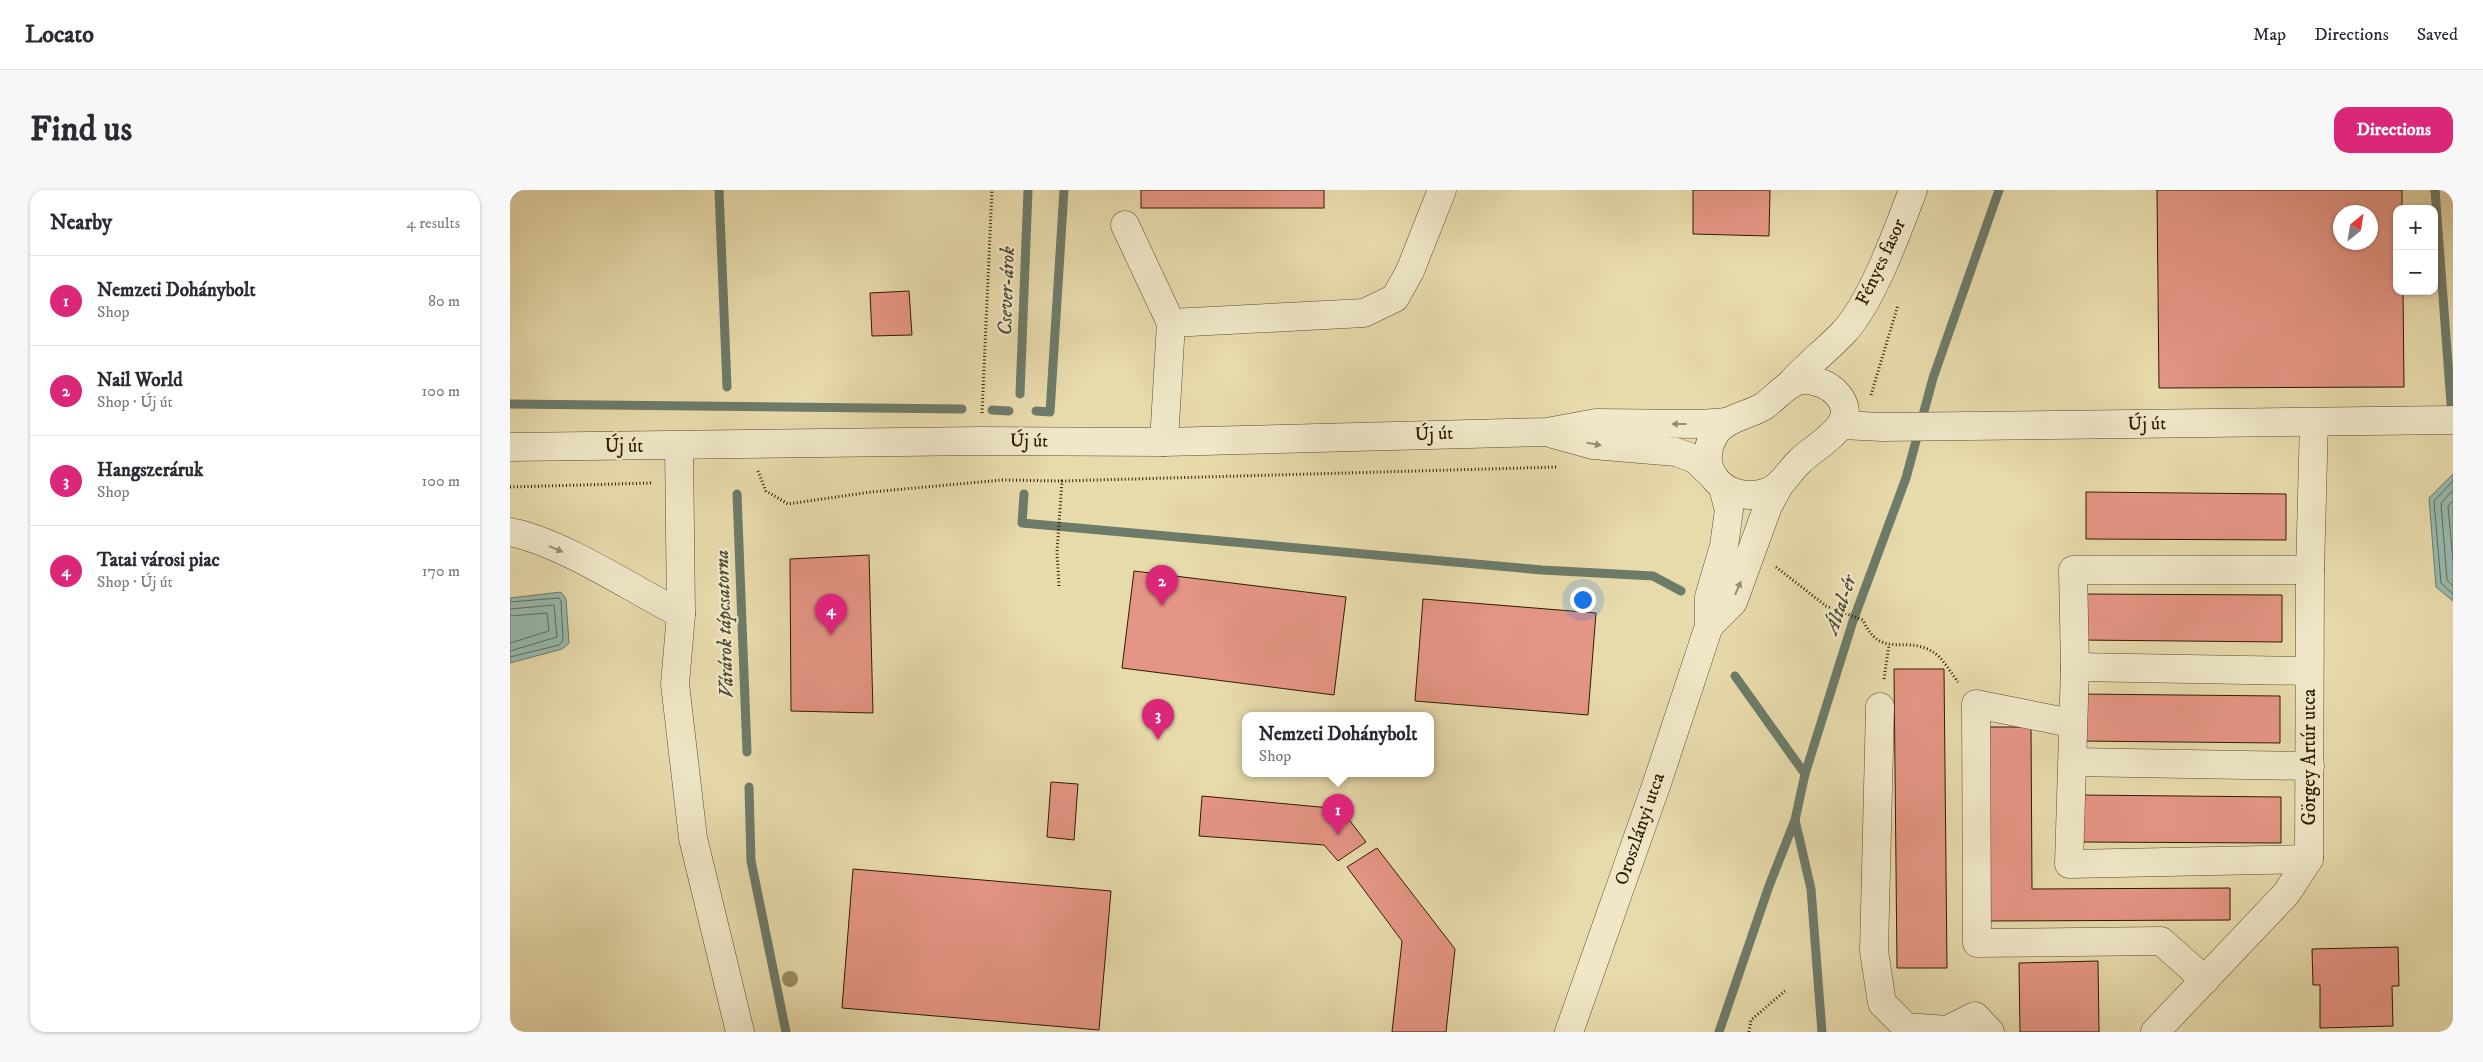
<!DOCTYPE html>
<meta charset="utf-8">
<style>
body{margin:0;font-family:"IM FELL DW Pica",serif;background:#f7f7f7;color:#2b2b33}
.controls{position:absolute;right:15px;top:15px;display:grid;overflow:hidden;border-radius:10px;box-shadow:0 1px 4px #0004}
.controls button{width:45px;height:45px;display:grid;place-items:center;padding:0;border:0;border-bottom:1px solid #e1e1e2;background:#fff;color:#2b2b33;font:25px sans-serif}
.compass{position:absolute;left:1823px;top:15px;width:45px;height:45px;border-radius:50%;background:#fff;box-shadow:0 1px 4px #0004;rotate:30deg}
.you{position:absolute;left:1072px;top:409px;width:18px;height:18px;margin:-12px;border:4px solid #fff;border-radius:50%;background:#1a73e8;box-shadow:0 0 0 8px #1a73e833}
.badge{display:grid;place-items:center;width:32px;height:32px;border-radius:50%;background:#db2777;color:#fff;font-size:16px;font-weight:700}
.pin{position:absolute;translate:-50% -41px;filter:drop-shadow(0 1px 2px #0008)}
.pin::after{content:'';position:absolute;top:26px;width:18px;height:15px;background:inherit;clip-path:polygon(0 0,100% 0,50% 100%)}
.popup{position:absolute;left:732px;top:522px;width:192px;height:65px;box-sizing:border-box;display:grid;place-content:center;border-radius:10px;background:#fff;filter:drop-shadow(0 1px 4px #0005);font-size:16px;white-space:nowrap;color:#7c7c81}
.popup b{font-size:19px;color:#2b2b33}
.popup::after{content:'';position:absolute;left:50%;top:100%;margin-left:-10px;border:10px solid transparent;border-top-color:#fff}
.list{margin:0;padding:0;list-style:none}
h2{display:flex;justify-content:space-between;align-items:center;height:65px;margin:0;padding:0 20px;font-size:21px}
h2 small{font-size:16px;font-weight:400;color:#7c7c81}
.list li{display:grid;grid-template-columns:32px 1fr auto;gap:15px;align-items:center;box-sizing:border-box;height:90px;padding:0 20px;border-top:1px solid #e1e1e2}
.list b{display:block;font-size:19px;white-space:nowrap}
.list p{margin:0;font-size:16px;white-space:nowrap;color:#7c7c81}
.list em{font-size:16px;font-style:normal;color:#7c7c81}
.map{position:relative;flex:none;width:1943px;height:842px;overflow:hidden;border-radius:15px}
header{display:flex;align-items:center;gap:30px;box-sizing:border-box;height:70px;padding:0 25px;background:#fff;border-bottom:1px solid #e1e1e2}
header strong{font-size:24px}
nav{display:flex;gap:28px;margin-inline-start:auto;font-size:18px}
.intro{display:flex;align-items:center;justify-content:space-between;box-sizing:border-box;height:120px;padding:0 30px}
h1{margin:0;font-size:35px}
.button{padding:12px 22px;border-radius:15px;background:#db2777;color:#fff;font-size:18px;font-weight:700}
main{display:flex;gap:30px;padding:0 30px}
aside{flex:1;background:#fff;border-radius:15px;box-shadow:0 1px 4px #0004}
.map>svg:first-child{display:block}
.water{fill:#97baae;stroke:#6d7b69}
.lines{fill:none;stroke-linecap:round;stroke-linejoin:round}
.shore{stroke:#636b58;stroke-width:1}
.stream{stroke:#6d7b69;stroke-width:9}
.building{fill:#e59585;stroke:#2f1c02;fill-rule:evenodd}
.minor-casing{stroke:#5d4c2c;stroke-width:29}
.path{stroke:#2f1c02;stroke-width:3;stroke-dasharray:1 2.5;stroke-linecap:butt}
.minor{stroke:#efe7c8;stroke-width:28}
.tree{fill:#998c64}
.oneway{fill:#998c6f}
.labels{text-anchor:middle;dominant-baseline:central;stroke-width:4.5;stroke-linejoin:round;paint-order:stroke}
.street-label{font-size:19px;fill:#2f1c02;stroke:#efe7c8}
.water-label{font-size:20px;font-style:italic;fill:#4e4b36;stroke:#efe7c8}
</style>
<header>
<strong>Locato</strong>
<nav><a>Map</a><a>Directions</a><a>Saved</a></nav>
</header>
<div class="intro"><h1>Find us</h1><a class="button">Directions</a></div>
<main>
<aside>
<h2>Nearby<small>4 results</small></h2>
<ul class="list">
<li><span class="badge">1</span><div><b>Nemzeti Dohánybolt</b><p>Shop</p></div><em>80 m</em></li>
<li><span class="badge">2</span><div><b>Nail World</b><p>Shop · Új út</p></div><em>100 m</em></li>
<li><span class="badge">3</span><div><b>Hangszeráruk</b><p>Shop</p></div><em>100 m</em></li>
<li><span class="badge">4</span><div><b>Tatai városi piac</b><p>Shop · Új út</p></div><em>170 m</em></li>
</ul>
</aside>
<div class="map">
<svg width="1943" height="842" viewBox="0 0 1943 842">
<rect width="100%" height="100%" fill="#e7daab"/>
<filter id="stains"><feTurbulence type="fractalNoise" baseFrequency=".004" numOctaves="4"/><feColorMatrix values="0 0 0 0 .2 0 0 0 0 .09 0 0 0 0 .02 0 0 0 .5 -.17"/></filter>
<radialGradient id="worn" r=".72"><stop offset=".6" stop-color="#630" stop-opacity="0"/><stop offset="1" stop-color="#630" stop-opacity=".3"/></radialGradient>
<!-- water -->
<g class="water">
<polygon points="1943,284 1943,411 1926,397 1919,308"/>
<polygon points="51,402 56,409 59,453 52,459 0,473 0,408"/>
</g>
<g class="lines">
<!-- shore -->
<g class="shore">
<polyline points="1943,291 1924,311 1931,393 1943,404"/>
<polyline points="1943,300 1931,313 1937,390 1943,396"/>
<polyline points="1943,311 1938,316 1943,371"/>
<polyline points="0,412 49,408 51,411 53,450 49,455 0,467"/>
<polyline points="0,419 44,415 47,447 0,461"/>
<polyline points="0,426 37,423 39,441 0,453"/>
</g>
<!-- stream -->
<g class="stream">
<polyline points="209,0 217,197"/>
<polyline points="1925,0 1942,227"/>
<polyline points="510,204 518,0"/>
<polyline points="0,214 452,219"/>
<polyline points="482,220 499,221"/>
<polyline points="526,221 540,222 554,0"/>
<polyline points="227,304 237,562"/>
<polyline points="514,304 512,333 1032,380 1143,386 1171,401"/>
<polyline points="1225,486 1295,584"/>
<polyline points="239,597 241,671 276,842"/>
<polyline points="1285,630 1301,699 1312,842"/>
<polyline points="1209,842 1259,696 1285,630 1295,584 1343,431 1396,288 1423,188 1489,0"/>
</g>
</g>
<!-- building -->
<g class="building">
<rect x="631" y="0" width="183" height="18"/>
<polygon points="1183,0 1260,0 1259,46 1183,44"/>
<path d="M1647 0H1892V19H1887V101H1893L1894 197 1649 198ZM1830 22H1860V52H1830Z"/>
<polygon points="399,101 402,145 362,146 360,103"/>
<polygon points="1576,302 1776,304 1776,350 1576,349"/>
<polygon points="359,365 363,523 281,521 280,369"/>
<polygon points="624,381 836,407 824,505 612,478"/>
<polygon points="1571,404 1772,405 1772,452 1571,450"/>
<polygon points="913,409 1086,423 1078,525 905,511"/>
<polygon points="1384,479 1434,479 1437,778 1387,778"/>
<polygon points="1570,504 1770,506 1770,553 1569,551"/>
<polygon points="1475,537 1521,537 1522,699 1720,698 1720,730 1476,731"/>
<polygon points="541,592 568,594 564,650 537,647"/>
<polygon points="1570,605 1771,607 1771,653 1570,652"/>
<polygon points="692,606 831,619 856,652 828,671 814,655 689,646"/>
<polygon points="867,658 945,759 936,842 882,842 892,751 837,677"/>
<polygon points="343,679 601,701 589,840 332,818"/>
<polygon points="1888,757 1889,796 1882,796 1883,836 1810,838 1810,795 1803,795 1802,759"/>
<polygon points="1588,771 1589,842 1510,842 1509,773"/>
</g>
<g class="lines">
<!-- minor casing -->
<g class="minor-casing">
<g id="minor">
<polyline points="615,35 661,133 654,252"/>
<polyline points="661,133 854,123 885,108 900,81 932,0"/>
<path d="M1291 190C1305 190 1319 194 1328 205 1352 234 1307 254 1290 271 1279 281 1272 297 1257 302 1217 316 1180 279 1207 241 1218 227 1240 225 1254 216 1267 207 1275 194 1291 190Z"/>
<path d="M1281 193C1298 174 1317 160 1334 142 1362 112 1388 40 1403 0"/>
<polyline points="1332,235 1372,237 1943,230"/>
<polyline points="1043,244 1083,255 1166,262 1185,269 1204,287"/>
<polyline points="169,256 171,424 165,494 183,648 230,842"/>
<polyline points="0,257 470,251 654,252 1037,242 1086,233 1191,234 1217,232"/>
<path d="M0 342C54 353 120 398 171 424"/>
<polyline points="1199,436 1223,412 1258,316 1270,294"/>
<polyline points="1565,477 1799,481"/>
<polyline points="1370,517 1364,761 1372,813 1396,837 1437,840 1465,826 1480,842"/>
<polyline points="1561,533 1466,514 1467,753 1651,751 1695,790"/>
<polyline points="1563,572 1800,576"/>
<polyline points="1799,669 1559,674 1565,477 1563,380 1800,380"/>
<polyline points="1059,842 1147,593 1199,436 1199,407 1214,356 1219,320 1213,298"/>
<polyline points="1645,842 1776,704 1799,669 1800,380 1804,232"/>
</g>
</g>
<!-- path -->
<g class="path">
<polyline points="1361,205 1388,115"/>
<polyline points="472,223 482,0"/>
<polyline points="248,281 256,301 278,314 361,302 492,290 552,291"/>
<polyline points="0,297 142,293"/>
<path d="M1266 377 1316 416 1353 430C1371 471 1395 444 1423 462 1433 468 1441 483 1448 492"/>
<polyline points="549,396 547,362 552,291 1048,277"/>
<polyline points="1374,489 1379,455"/>
<polyline points="1239,842 1241,830 1275,801"/>
</g>
<!-- minor -->
<use href="#minor" class="minor"/>
</g>
<!-- trees -->
<circle class="tree" cx="280" cy="789" r="8"/>
<!-- one-way arrows -->
<defs><path id="oneway-solid" d="M-6-.8H1V-3.2L6.5 0L1 3.2V.8H-6Z" transform="scale(1.25)"/></defs>
<g class="oneway">
<use href="#oneway-solid" transform="translate(1169 234) rotate(-180)"/>
<use href="#oneway-solid" transform="translate(1084 254) rotate(10)"/>
<use href="#oneway-solid" transform="translate(46 359) rotate(23)"/>
<use href="#oneway-solid" transform="translate(1228 398) rotate(-67)"/>
</g>
<g class="labels">
<!-- street labels -->
<g class="street-label">
<text transform="translate(1371 72) rotate(-65)">Fényes fasor</text>
<text transform="translate(1637 234) rotate(-1)">Új út</text>
<text transform="translate(924 244) rotate(-2)">Új út</text>
<text transform="translate(519 251) rotate(1)">Új út</text>
<text x="114" y="256">Új út</text>
<text transform="translate(1799 567) rotate(-90)">Görgey Artúr utca</text>
<text transform="translate(1130 639) rotate(-71)">Oroszlányi utca</text>
</g>
<!-- water labels -->
<g class="water-label">
<text transform="translate(497 101) rotate(-88)">Csever-árok</text>
<text transform="translate(1331 415) rotate(-71)">Által-ér</text>
<text transform="translate(215 434) rotate(-92)">Várárok tápcsatorna</text>
</g>
</g>
<rect width="100%" height="100%" filter="url(#stains)"/>
<rect width="100%" height="100%" fill="url(#worn)"/>
</svg>
<div class="controls">
<button>+</button>
<button>−</button>
</div>
<svg class="compass" viewBox="-18 -18 36 36"><path d="M0-13l5 13h-10z" fill="#e53935"/><path d="M0 13l5-13h-10z" fill="#7c7c81"/></svg>
<div class="you"></div>
<div class="pin badge" style="left:828px;top:645px">1</div>
<div class="popup"><b>Nemzeti Dohánybolt</b>Shop</div>
<div class="pin badge" style="left:652px;top:416px">2</div>
<div class="pin badge" style="left:648px;top:550px">3</div>
<div class="pin badge" style="left:321px;top:445px">4</div>
</div>
</main>
